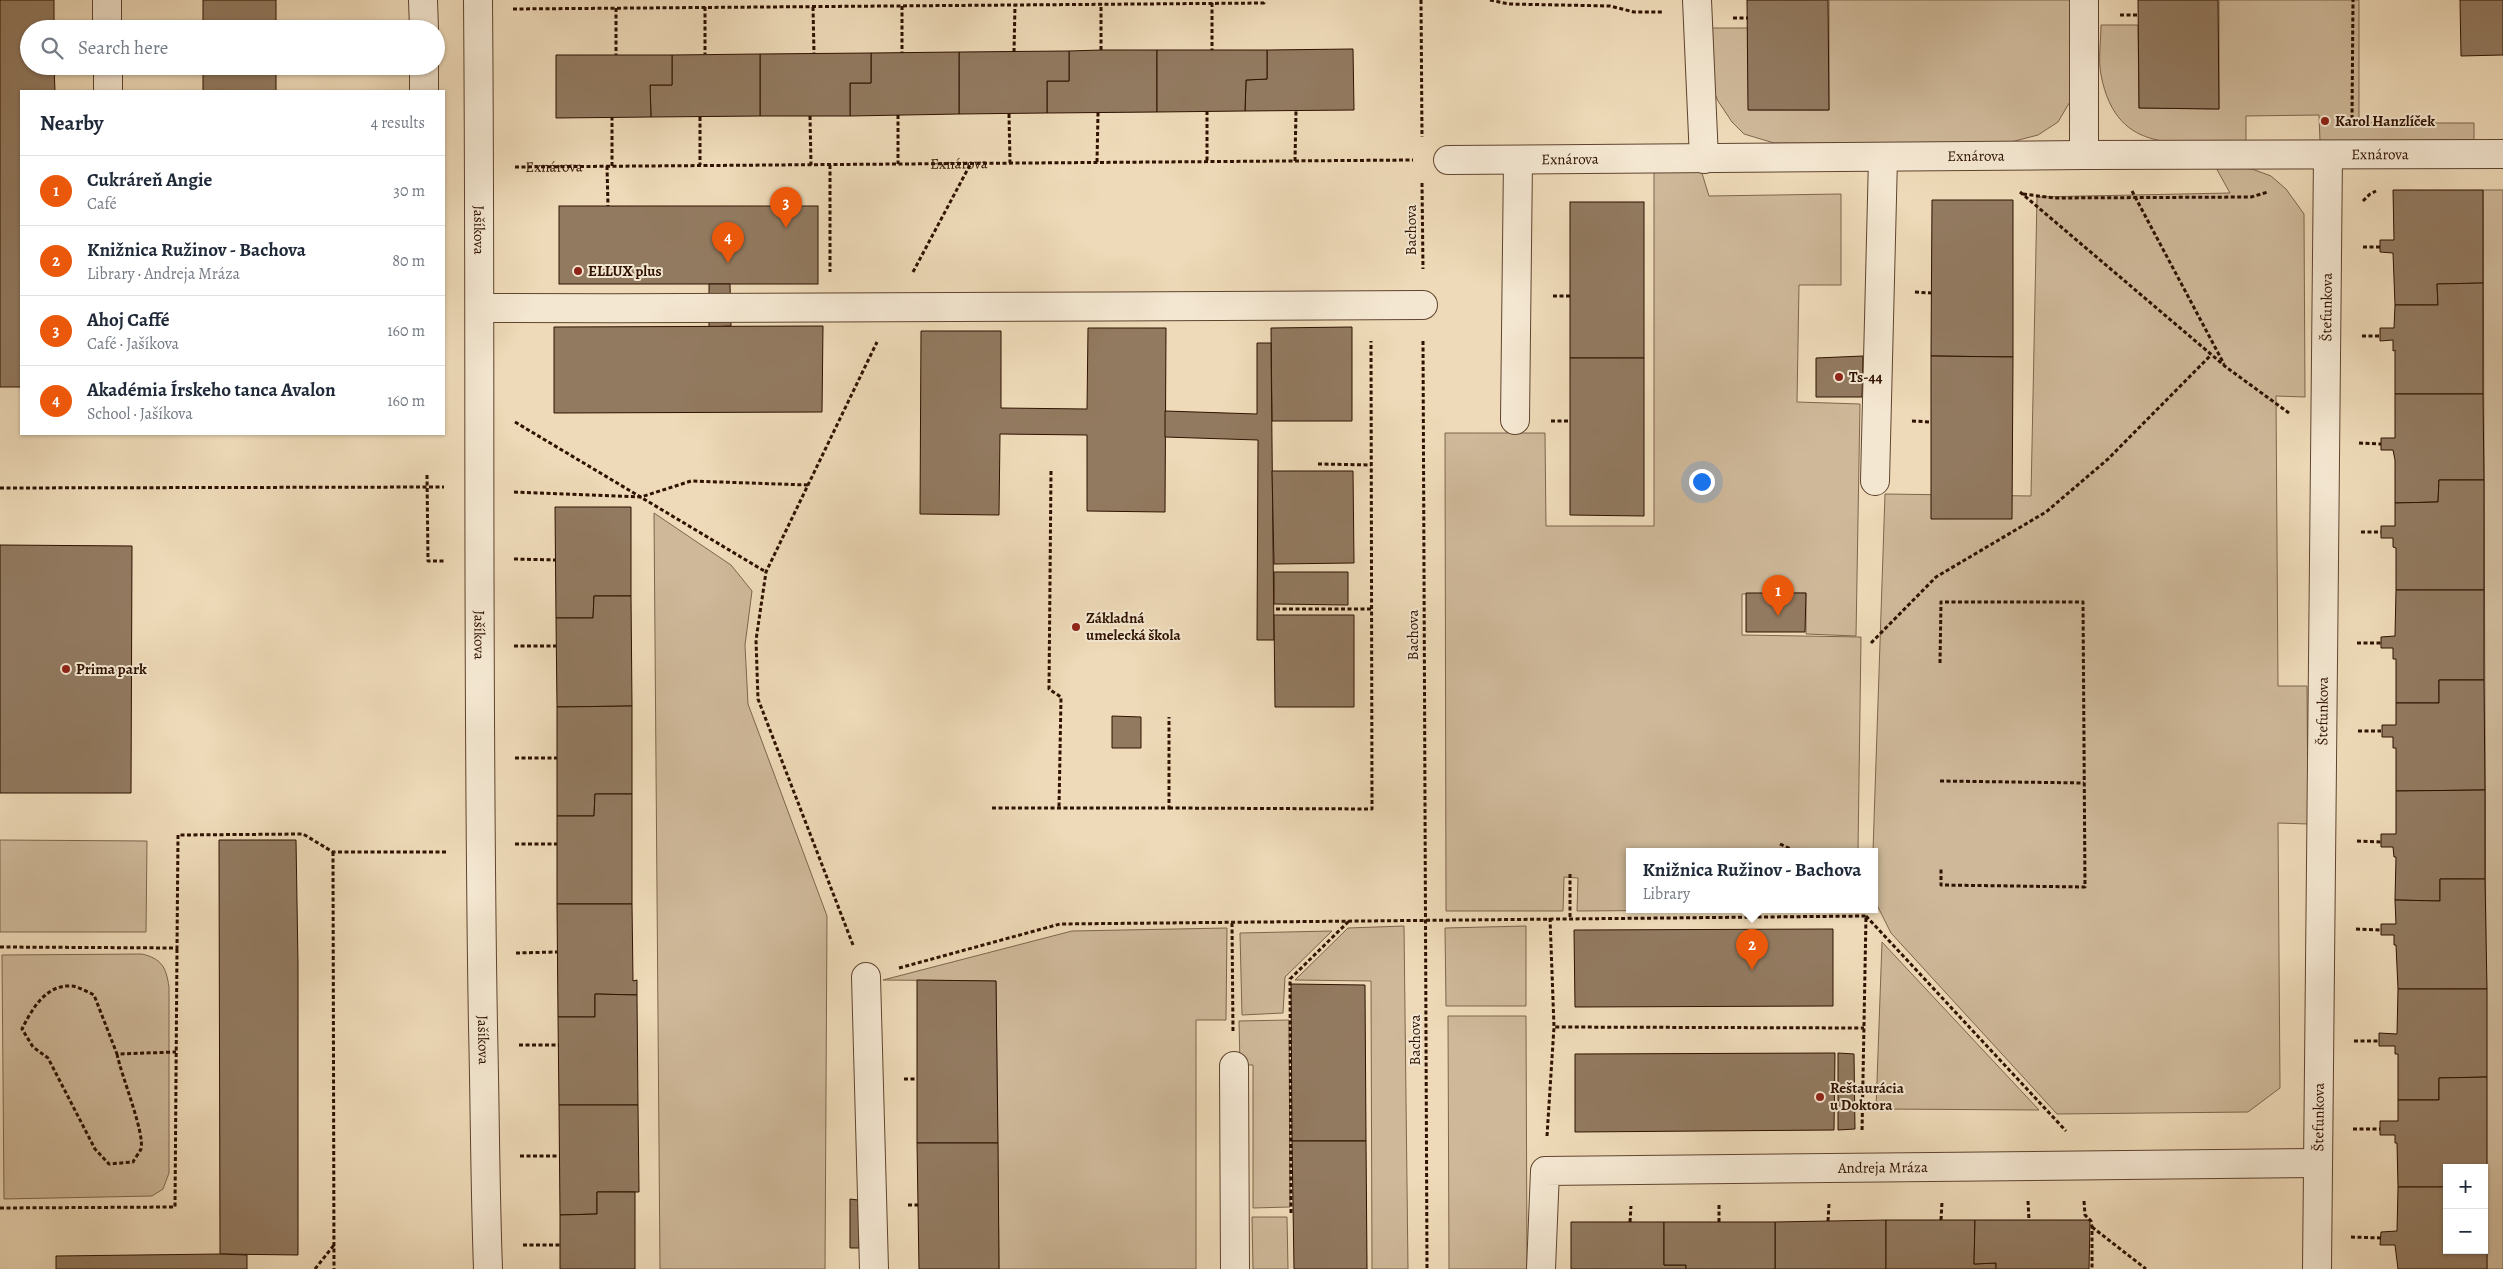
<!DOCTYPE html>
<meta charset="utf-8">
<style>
body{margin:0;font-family:Alegreya,serif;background:#f6f6f7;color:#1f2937}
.controls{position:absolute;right:15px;bottom:15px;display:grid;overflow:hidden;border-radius:0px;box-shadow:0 1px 4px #0004}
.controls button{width:45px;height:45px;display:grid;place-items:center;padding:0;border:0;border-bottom:1px solid #e0e1e3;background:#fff;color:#1f2937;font:25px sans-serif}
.you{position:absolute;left:1701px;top:481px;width:18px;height:18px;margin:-12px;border:4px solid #fff;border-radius:50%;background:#1a73e8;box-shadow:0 0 0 8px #1a73e833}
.badge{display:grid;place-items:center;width:32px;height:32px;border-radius:50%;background:#ea580c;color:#fff;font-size:16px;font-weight:700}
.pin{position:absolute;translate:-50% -41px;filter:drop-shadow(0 1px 2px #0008)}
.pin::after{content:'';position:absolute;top:26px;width:18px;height:15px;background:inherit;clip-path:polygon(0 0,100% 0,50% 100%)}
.popup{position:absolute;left:1626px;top:848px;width:252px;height:65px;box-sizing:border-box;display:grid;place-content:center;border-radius:0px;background:#fff;filter:drop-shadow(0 1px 4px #0005);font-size:16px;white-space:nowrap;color:#747a83}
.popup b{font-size:19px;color:#1f2937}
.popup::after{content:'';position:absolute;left:50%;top:100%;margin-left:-10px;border:10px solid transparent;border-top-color:#fff}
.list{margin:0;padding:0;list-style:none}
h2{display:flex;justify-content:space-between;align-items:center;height:65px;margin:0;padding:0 20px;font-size:21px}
h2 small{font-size:16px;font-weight:400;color:#747a83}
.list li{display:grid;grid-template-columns:32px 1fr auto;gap:15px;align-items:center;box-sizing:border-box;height:70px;padding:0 20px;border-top:1px solid #e0e1e3}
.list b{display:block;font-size:19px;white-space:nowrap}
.list p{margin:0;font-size:16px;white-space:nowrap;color:#747a83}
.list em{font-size:16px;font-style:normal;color:#747a83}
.icon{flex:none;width:28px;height:28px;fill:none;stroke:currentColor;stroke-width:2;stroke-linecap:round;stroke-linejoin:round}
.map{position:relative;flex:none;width:2503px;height:1269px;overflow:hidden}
.search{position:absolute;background:#fff;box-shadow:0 1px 4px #0004;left:20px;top:20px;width:425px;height:55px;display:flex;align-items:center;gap:12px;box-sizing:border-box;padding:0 18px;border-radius:28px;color:#747a83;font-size:19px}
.panel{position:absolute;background:#fff;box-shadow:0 1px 4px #0004;left:20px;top:90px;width:425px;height:345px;border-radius:0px}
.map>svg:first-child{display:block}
.green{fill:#ceb899;stroke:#7e654c}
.building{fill:#927a60;stroke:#2f1200}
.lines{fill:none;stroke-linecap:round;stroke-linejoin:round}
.minor-casing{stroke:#5f442e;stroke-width:30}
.path{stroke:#2f1200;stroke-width:3;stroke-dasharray:4 2.5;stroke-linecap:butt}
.minor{stroke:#f4e7d1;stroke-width:28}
.poi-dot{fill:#8f2418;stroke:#f4e7d1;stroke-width:2}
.labels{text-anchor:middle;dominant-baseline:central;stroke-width:4;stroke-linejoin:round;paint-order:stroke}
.poi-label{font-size:15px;font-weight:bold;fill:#2f1200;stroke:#f4e7d1;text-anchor:start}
.street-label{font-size:15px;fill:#2f1200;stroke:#f4e7d1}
</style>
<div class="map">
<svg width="2503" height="1269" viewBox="0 0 2503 1269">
<rect width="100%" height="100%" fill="#eedab8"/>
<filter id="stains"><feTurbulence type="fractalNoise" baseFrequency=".004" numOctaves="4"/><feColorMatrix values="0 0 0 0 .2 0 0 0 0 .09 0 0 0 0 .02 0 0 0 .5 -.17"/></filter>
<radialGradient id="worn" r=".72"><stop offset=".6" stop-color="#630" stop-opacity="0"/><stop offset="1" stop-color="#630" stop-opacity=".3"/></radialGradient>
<!-- green -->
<g class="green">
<polygon points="1829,0 2077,0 2071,100 2058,122 2038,135 2007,143 1774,143 1744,134 1732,122 1718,101 1711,85 1710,28 1748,28 1749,110 1829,110"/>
<path d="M2219 0H2359V123H2474V140L2320 141 2319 115 2246 116V141C2181 142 2117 158 2101 75 2098 59 2101 41 2101 25H2138L2139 108 2219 109Z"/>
<polygon points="2215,166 2252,169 2271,176 2286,189 2304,214 2305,397 2276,396 2278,686 2307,686 2308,824 2278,823 2280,1088 2248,1112 2057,1114 1891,933 1875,901 1873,851 1885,494 2031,496 2037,197 2230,193"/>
<polygon points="1654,170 1701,170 1709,196 1841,194 1841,285 1799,285 1797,402 1860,404 1856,636 1806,634 1806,593 1742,594 1742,635 1861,637 1858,851 1630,851 1630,909 1857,909 1577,911 1578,878 1564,877 1563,911 1446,911 1445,433 1545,433 1546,526 1654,526"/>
<polygon points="2483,190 2503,190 2503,1269 2487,1269"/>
<polygon points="654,513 731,565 752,591 745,645 748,704 827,916 825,1269 660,1269"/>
<polygon points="0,840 147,841 146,932 0,932"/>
<polygon points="1404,926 1408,1269 1372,1269 1371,981 1295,980 1348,928"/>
<polygon points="1526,926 1526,1006 1446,1006 1445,928"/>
<polygon points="1227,928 1226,1020 1196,1020 1196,1269 999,1269 996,981 883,980 1072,931"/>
<polygon points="1332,931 1285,977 1283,1013 1242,1015 1240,933"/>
<polygon points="1882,942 2039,1110 1876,1109"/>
<path d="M142 954C162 959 166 967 169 987V1173L163 1189 152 1196 4 1199 2 955Z"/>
<polygon points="1448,1016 1526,1016 1527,1269 1449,1269"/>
<polygon points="1289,1020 1290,1207 1253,1208 1253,1065 1240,1065 1239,1021"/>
<polygon points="1252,1217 1287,1217 1288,1269 1253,1269"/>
</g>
<!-- building -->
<g class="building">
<polygon points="0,0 54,0 54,29 29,29 29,66 54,66 55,91 21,91 21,387 0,387"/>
<rect x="203" y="0" width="73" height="29"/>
<polygon points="1747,0 1828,0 1829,110 1748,110"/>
<polygon points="2138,0 2218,0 2219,109 2139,108"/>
<polygon points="2460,0 2503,0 2503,55 2461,56"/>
<polygon points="1353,49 1354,110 1245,111 1246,80 1267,79 1267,50"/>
<polygon points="1101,50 1157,50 1157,112 1047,113 1047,81 1069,81 1069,51"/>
<polygon points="1157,50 1267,50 1267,79 1246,80 1245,111 1157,112"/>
<polygon points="1069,51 1069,81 1047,81 1047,113 959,114 959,52"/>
<polygon points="959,52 959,114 850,116 850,83 871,83 871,53"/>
<polygon points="871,53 871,83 850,83 850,116 760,116 760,54"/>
<polygon points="760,54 760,116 651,117 650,85 672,85 672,55"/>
<polygon points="556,55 672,55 672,85 650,85 651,117 556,118"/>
<rect x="203" y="66" width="73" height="25"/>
<polygon points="2393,190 2483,190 2483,283 2437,284 2438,305 2395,305 2393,253 2380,252 2380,240 2394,240"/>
<polygon points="1932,200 2013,200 2013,357 1931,356"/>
<rect x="1570" y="202" width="74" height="156"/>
<rect x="559" y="206" width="259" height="78"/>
<polygon points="2483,283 2483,394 2395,394 2395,350 2393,351 2393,340 2380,341 2380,328 2394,328 2395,305 2438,305 2437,284"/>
<polygon points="709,284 730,284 731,326 709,327"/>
<polygon points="823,326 822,412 554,413 554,327"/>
<polygon points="1352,327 1352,421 1272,421 1271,328"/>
<polygon points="1088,328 1166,328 1165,512 1087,511 1087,435 1000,434 999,515 920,514 921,331 1001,331 1001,408 1087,409"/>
<polygon points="1257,343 1271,343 1274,640 1257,640 1258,440 1165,437 1165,411 1257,414"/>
<polygon points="1863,356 1862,397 1816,397 1816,358"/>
<polygon points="1931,356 2013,357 2012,519 1931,519"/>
<polygon points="1570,358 1644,358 1644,516 1570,515"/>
<polygon points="2395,394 2483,394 2484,480 2439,480 2438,502 2395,503 2395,460 2393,450 2381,450 2381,438 2395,438"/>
<polygon points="1272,471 1353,471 1354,563 1274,564"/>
<polygon points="2439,480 2484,480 2484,590 2396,590 2396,548 2393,547 2393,538 2381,538 2381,526 2395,526 2395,503 2438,502"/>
<polygon points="555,507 631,507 631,596 594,596 593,618 556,618"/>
<polygon points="0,545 132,546 131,793 0,793"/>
<polygon points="1274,572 1348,572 1348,605 1274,604"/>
<polygon points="2396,590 2484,590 2484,680 2439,680 2439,703 2396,703 2396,659 2393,659 2393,648 2381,648 2381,637 2395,636"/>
<polygon points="1746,593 1806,593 1805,632 1746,632"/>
<polygon points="594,596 631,596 632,706 557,707 556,618 593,618"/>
<polygon points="1274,615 1354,615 1354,707 1275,707"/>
<polygon points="2439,680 2484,680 2485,790 2396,791 2396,748 2393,748 2393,737 2382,737 2382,725 2396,725 2396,703 2439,703"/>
<polygon points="632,706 632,794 595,794 594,816 557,816 557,707"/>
<polygon points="1112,716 1141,717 1141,748 1112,748"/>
<polygon points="2485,790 2485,879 2440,879 2440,901 2395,900 2396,857 2394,857 2393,847 2381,847 2381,834 2396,834 2396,791"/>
<polygon points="595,794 632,794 632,904 557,904 557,816 594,816"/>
<polygon points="219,840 296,840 298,964 298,1255 220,1254"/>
<polygon points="2440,879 2485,879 2487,989 2398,989 2396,945 2394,945 2394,935 2381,935 2381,924 2396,924 2395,900 2440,901"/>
<polygon points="557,904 632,904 633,981 637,980 637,995 595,994 595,1017 558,1017"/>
<polygon points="1833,929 1833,1006 1575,1007 1574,930"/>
<polygon points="917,980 996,981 998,1143 917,1143"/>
<polygon points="1291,984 1365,985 1366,1141 1292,1141"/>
<polygon points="2398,989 2487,989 2487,1077 2439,1078 2439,1100 2398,1100 2398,1054 2395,1054 2395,1046 2379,1046 2379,1033 2397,1034"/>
<polygon points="595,994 637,995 638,1105 559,1105 558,1017 595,1017"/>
<polygon points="1835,1053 1834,1130 1575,1132 1575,1054"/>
<polygon points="1838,1053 1854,1054 1855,1129 1838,1130"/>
<polygon points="2487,1077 2487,1187 2484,1186 2484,1168 2447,1168 2447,1187 2398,1187 2397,1143 2395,1143 2395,1135 2380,1135 2380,1121 2398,1121 2398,1100 2439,1100 2439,1078"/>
<polygon points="559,1105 638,1105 639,1192 597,1192 597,1214 560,1215"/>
<polygon points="1292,1141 1366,1141 1367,1269 1294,1269"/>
<polygon points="917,1143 998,1143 999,1269 919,1269"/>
<polygon points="2484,1186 2487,1187 2487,1269 2398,1269 2395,1245 2380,1245 2381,1232 2397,1231 2398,1187 2447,1187 2447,1250 2484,1250"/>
<polygon points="597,1192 635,1192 635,1269 560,1269 560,1215 597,1214"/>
<polygon points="850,1199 858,1200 859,1248 850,1248"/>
<polygon points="1886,1220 1886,1269 1775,1269 1775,1222"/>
<polygon points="1886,1220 1975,1220 1974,1264 1996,1263 1996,1269 1886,1269"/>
<polygon points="1975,1220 2090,1220 2089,1269 1996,1269 1996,1263 1974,1264"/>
<polygon points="1571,1222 1664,1222 1664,1265 1686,1265 1686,1269 1571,1269"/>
<polygon points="1664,1222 1775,1222 1775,1269 1686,1269 1686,1265 1664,1265"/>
<polygon points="220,1254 247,1255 247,1269 56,1269 56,1256"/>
</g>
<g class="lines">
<!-- minor casing -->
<g class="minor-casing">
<g id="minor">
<polyline points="107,0 107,29"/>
<polyline points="423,0 424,29"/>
<path id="s2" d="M478 0C481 342 477 684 483 1027 485 1107 485 1188 488 1269"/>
<polyline points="1697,0 1704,159"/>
<polyline points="2084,0 2084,155"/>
<polyline points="108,66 108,91"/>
<polyline points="424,66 424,91"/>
<path id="s3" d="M1448 160 2084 155 2503 154"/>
<path d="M481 308C795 309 1109 306 1423 305"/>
<polyline points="1515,420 1518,160"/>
<polyline points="1875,481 1883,158"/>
<polyline points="866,977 874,1269"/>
<polyline points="1234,1066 1235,1269"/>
<path id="s4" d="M1541 1269 1545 1171 2318 1163"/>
<path id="s5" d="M2317 1269 2328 155"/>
</g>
</g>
<!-- path -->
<g class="path">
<polyline points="1421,0 1422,137"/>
<polyline points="1490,0 1509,4 1610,6 1634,12 1663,12"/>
<polyline points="1212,3 1212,50"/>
<polyline points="902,6 902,53"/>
<polyline points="705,7 705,54"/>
<polyline points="813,7 814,54"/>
<polyline points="616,8 616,55"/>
<polyline points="513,9 1264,3 1264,0"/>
<polyline points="2120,15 2138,15"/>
<polyline points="1733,18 1748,18"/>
<polyline points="1101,50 1101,4"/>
<polyline points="1014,52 1015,5"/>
<polyline points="1207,111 1207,161"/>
<polyline points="1009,114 1010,163"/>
<polyline points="898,115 898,164"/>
<polyline points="810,116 811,165"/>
<polyline points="700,117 700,165"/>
<polyline points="2352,119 2353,0"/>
<polyline points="1295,161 1296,111"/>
<polyline points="1097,162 1098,113"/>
<polyline points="830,165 830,272"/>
<polyline points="607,166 608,206"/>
<polyline points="612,166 612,117"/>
<path id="s1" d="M515 167 1413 160"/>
<polyline points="1422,183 1423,269"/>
<polyline points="2132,191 2224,364"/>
<polyline points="2020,192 2226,367 2289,413"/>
<polyline points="2023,194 2054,198 2251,197 2268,192"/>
<polyline points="2363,201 2370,194 2376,191"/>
<polyline points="2363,247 2380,247"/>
<polyline points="913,272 971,163"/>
<polyline points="1915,292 1931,293"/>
<polyline points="1553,296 1570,296"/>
<polyline points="2362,336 2380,336"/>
<polyline points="1423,341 1427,1269"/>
<polyline points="1551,421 1570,421"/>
<polyline points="1912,421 1931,422"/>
<polyline points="515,422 766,572"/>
<polyline points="2359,443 2381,444"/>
<polyline points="1318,464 1371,465"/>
<polyline points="1051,471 1049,689 1061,697 1059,808"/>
<polyline points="427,475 428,561 444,561"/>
<polyline points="0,488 444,487"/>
<polyline points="514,492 641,497 691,481 808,485"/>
<polyline points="2361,532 2381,532"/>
<polyline points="514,559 556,560"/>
<polyline points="1276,609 1371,609"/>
<polyline points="1871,643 1936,577 2046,512 2108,459 2211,355"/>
<polyline points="2357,643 2381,643"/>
<polyline points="514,646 556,646"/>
<polyline points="1940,663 1941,602 2083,602 2085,887 1941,885 1941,869"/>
<polyline points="2358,731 2381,731"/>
<polyline points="515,758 557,758"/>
<polyline points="1940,781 2084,783"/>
<polyline points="992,808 1169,808 1169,717"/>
<polyline points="1169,808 1372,809 1371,341"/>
<polyline points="2357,841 2381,842"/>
<polyline points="515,844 557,844"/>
<polyline points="1780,844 1795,851"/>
<polyline points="333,852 334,1269"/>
<polyline points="1866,916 2066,1131"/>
<polyline points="1570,917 1570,872"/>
<polyline points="1550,918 1554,1027"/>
<polyline points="1232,923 1233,1031"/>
<polyline points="2356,929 2381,930"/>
<polyline points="853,945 758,699 756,640 766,572 877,342"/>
<polyline points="0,947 177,948 178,835 303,834 333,852 446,852"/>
<polyline points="516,953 557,952"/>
<polyline points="899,968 1060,924 1866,916 1862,1132"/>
<polyline points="2354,1041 2379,1041"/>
<polyline points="519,1045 559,1045"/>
<path d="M117 1054C121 1075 145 1133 141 1149 139 1153 135 1158 133 1162L109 1164 95 1149 48 1058 33 1047 22 1029C32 1009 46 984 72 986 79 987 88 992 94 995L117 1054 176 1052"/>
<polyline points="904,1079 917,1079"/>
<polyline points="2353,1129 2380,1129"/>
<polyline points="1547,1136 1554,1027 1864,1028"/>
<polyline points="520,1156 559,1156"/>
<polyline points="2028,1201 2029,1220"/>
<polyline points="2084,1201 2085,1215 2091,1221 2092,1227 2092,1269"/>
<polyline points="908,1205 918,1205"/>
<polyline points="0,1208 175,1207 177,948"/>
<polyline points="1291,1213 1290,979 1349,921"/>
<polyline points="1941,1220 1942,1202"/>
<polyline points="1828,1221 1829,1204"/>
<polyline points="1630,1222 1631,1206"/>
<polyline points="1719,1222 1719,1205"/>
<polyline points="2092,1227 2146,1269"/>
<polyline points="2351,1237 2381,1238"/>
<polyline points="523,1245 560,1245"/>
<polyline points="315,1269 334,1245"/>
</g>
<!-- minor -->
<use href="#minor" class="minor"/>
</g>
<!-- markers -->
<g class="poi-dot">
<circle cx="2325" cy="121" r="5"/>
<circle cx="578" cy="271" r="5"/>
<circle cx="1839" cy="377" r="5"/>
<circle cx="1076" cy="627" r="5"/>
<circle cx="66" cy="669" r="5"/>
<circle cx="1820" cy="1097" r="5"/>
</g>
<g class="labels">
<!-- poi labels -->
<g class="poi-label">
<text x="2335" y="121">Karol Hanzlíček</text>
<text x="588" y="271">ELLUX plus</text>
<text x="1849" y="377">Ts-44</text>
<text x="1086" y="618">Základná<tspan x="1086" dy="17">umelecká škola</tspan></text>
<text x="76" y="669">Prima park</text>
<text x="1830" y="1088">Reštaurácia<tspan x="1830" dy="17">u Doktora</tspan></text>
</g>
<!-- street labels -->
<g class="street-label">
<text stroke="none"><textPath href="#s3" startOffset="932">Exnárova</textPath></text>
<text stroke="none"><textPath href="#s3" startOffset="528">Exnárova</textPath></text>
<text stroke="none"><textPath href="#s3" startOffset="122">Exnárova</textPath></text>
<text stroke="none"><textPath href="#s1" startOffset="444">Exnárova</textPath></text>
<text stroke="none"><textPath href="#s1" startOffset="39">Exnárova</textPath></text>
<text stroke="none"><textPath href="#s2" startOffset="230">Jašíkova</textPath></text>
<text transform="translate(1411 230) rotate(-90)">Bachova</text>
<text stroke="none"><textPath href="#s5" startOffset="962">Štefunkova</textPath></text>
<text stroke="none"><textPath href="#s2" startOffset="635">Jašíkova</textPath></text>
<text transform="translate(1413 635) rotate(-90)">Bachova</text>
<text stroke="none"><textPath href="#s5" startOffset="558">Štefunkova</textPath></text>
<text stroke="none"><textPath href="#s2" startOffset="1040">Jašíkova</textPath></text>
<text transform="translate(1415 1040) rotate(-90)">Bachova</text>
<text stroke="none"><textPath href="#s5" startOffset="152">Štefunkova</textPath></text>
<text stroke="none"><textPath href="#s4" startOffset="436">Andreja Mráza</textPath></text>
</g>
</g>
<rect width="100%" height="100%" filter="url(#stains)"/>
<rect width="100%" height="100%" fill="url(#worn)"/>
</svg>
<div class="controls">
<button>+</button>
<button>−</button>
</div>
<div class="you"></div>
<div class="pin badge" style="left:1778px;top:616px">1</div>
<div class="pin badge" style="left:1752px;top:970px">2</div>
<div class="popup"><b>Knižnica Ružinov - Bachova</b>Library</div>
<div class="pin badge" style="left:786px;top:228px">3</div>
<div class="pin badge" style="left:728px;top:263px">4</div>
<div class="search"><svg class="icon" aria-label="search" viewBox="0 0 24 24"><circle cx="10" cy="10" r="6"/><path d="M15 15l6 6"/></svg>Search here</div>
<section class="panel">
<h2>Nearby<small>4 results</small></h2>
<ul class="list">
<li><span class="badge">1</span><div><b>Cukráreň Angie</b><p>Café</p></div><em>30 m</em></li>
<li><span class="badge">2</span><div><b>Knižnica Ružinov - Bachova</b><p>Library · Andreja Mráza</p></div><em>80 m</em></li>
<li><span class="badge">3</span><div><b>Ahoj Caffé</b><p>Café · Jašíkova</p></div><em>160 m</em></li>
<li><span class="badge">4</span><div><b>Akadémia Írskeho tanca Avalon</b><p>School · Jašíkova</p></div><em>160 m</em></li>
</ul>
</section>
</div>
